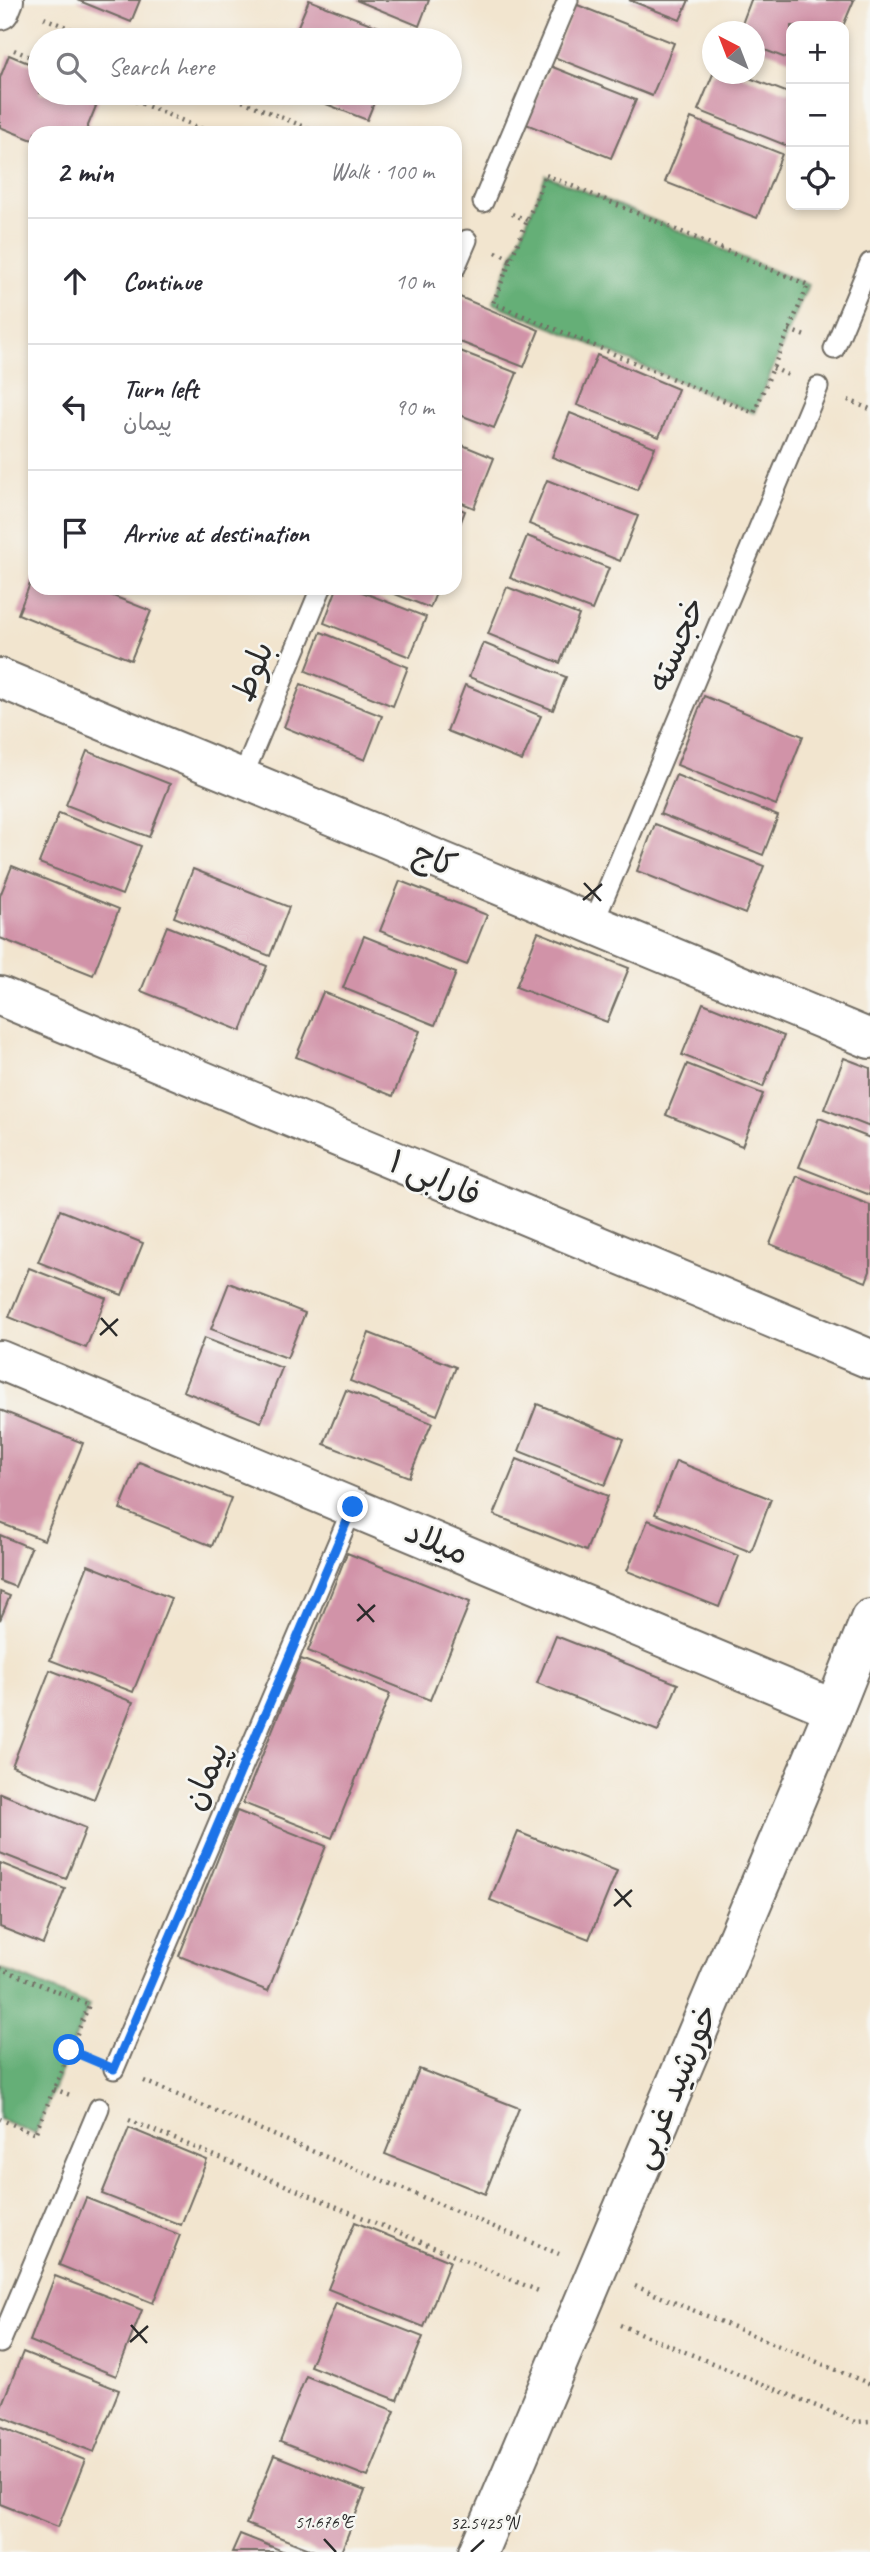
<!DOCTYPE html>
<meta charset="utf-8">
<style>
body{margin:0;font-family:Caveat,"Playpen Sans Arabic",sans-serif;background:#f2f2f3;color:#2b2b33}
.controls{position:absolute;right:21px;top:21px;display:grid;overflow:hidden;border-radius:14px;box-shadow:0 4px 10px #0003}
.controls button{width:63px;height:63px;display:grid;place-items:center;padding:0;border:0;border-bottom:2px solid #e1e1e2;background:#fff;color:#2b2b33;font:35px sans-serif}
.compass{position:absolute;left:702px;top:21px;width:63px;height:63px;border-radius:50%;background:#fff;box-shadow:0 4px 10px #0003;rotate:318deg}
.stop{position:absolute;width:21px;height:21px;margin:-16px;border:5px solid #1a73e8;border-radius:50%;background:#fff}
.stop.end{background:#1a73e8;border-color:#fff;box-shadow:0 2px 7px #0008}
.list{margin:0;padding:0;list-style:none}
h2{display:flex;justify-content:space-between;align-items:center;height:91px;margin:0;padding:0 28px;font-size:30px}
h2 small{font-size:23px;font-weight:400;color:#7c7c81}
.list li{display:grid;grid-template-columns:46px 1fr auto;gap:21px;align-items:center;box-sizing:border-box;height:126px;padding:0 28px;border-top:2px solid #e1e1e2}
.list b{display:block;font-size:26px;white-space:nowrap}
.list p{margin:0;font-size:23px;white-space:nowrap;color:#7c7c81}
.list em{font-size:23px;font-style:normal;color:#7c7c81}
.icon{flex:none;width:38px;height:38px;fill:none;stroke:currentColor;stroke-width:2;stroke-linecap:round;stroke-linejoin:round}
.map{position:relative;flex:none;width:870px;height:2552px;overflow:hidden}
.search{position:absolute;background:#fff;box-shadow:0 4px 10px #0003;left:28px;top:28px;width:434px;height:77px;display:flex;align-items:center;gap:18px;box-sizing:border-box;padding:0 24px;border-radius:38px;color:#7c7c81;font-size:26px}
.panel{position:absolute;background:#fff;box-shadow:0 4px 10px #0003;left:28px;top:126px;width:434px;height:469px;border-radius:21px}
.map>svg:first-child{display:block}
.forest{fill:#65af77;stroke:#486d51;stroke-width:2}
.building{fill:#d193a8}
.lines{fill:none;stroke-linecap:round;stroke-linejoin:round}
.service-casing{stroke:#716c64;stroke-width:23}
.minor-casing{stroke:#716c64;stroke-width:42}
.tertiary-casing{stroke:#716c64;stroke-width:42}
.path{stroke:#716c64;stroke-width:4.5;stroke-dasharray:2 5;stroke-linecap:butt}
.service{stroke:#fff;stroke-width:19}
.minor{stroke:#fff;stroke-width:38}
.tertiary{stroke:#fff;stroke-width:38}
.route{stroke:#1a73e8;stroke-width:9}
.ticks{fill:none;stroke:#2b2b2b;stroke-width:2.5}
.labels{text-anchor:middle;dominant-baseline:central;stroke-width:5;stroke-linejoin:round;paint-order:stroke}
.street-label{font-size:33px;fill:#2b2b2b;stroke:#f6f6f2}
.ticks-label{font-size:18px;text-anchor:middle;fill:#2b2b2b;stroke:#f6f6f2;stroke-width:5;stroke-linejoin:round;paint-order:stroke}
</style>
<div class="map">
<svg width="870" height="2552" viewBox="0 0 870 2552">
<rect width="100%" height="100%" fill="#f6f6f2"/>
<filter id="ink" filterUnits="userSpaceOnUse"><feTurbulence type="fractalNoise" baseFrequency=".0143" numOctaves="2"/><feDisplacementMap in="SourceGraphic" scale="14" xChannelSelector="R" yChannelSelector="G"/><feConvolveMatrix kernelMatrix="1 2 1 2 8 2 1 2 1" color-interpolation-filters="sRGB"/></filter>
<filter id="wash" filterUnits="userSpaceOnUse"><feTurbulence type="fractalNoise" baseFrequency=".00686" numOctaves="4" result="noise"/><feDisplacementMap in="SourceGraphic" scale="28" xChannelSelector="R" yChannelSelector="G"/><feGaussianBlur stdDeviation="1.57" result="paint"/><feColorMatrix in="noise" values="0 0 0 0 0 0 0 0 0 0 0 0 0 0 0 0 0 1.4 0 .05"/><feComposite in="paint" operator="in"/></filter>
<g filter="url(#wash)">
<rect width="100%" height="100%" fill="#f2e5cf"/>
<!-- forest -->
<g class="forest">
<polygon points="546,175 808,285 754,413 493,303"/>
<polygon points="0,1968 89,2005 35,2134 0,2119"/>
</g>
<g id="blocks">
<!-- building -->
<g class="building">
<polygon points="77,0 140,0 131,22"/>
<polygon points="309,0 402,36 400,40 292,40"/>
<polygon points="356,0 429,0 419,26"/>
<polygon points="629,0 689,0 680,20"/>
<polygon points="751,0 854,0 843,26 791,26 791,60 754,46 754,32 739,32"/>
<polygon points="575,4 674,43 652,96 554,57"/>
<polygon points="9,55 40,68 40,93 101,94 85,133 35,133 35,141 0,127 0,78"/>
<polygon points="550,66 636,100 611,158 526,124"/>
<polygon points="713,74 739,74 791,94 790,147 698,110"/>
<polygon points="298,93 378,93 367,120"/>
<polygon points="691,118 782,154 757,218 665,182"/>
<polygon points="455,295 539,330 524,367 455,340"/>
<polygon points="455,349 517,373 494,428 455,413"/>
<polygon points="597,355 678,389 659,437 577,405"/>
<polygon points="570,413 655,447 637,490 552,457"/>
<polygon points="455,442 494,458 474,508 455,500"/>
<polygon points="547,480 638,516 620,561 529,524"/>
<polygon points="455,507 465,511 455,537"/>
<polygon points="527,536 609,568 592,610 510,578"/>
<polygon points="35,571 35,588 93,588 151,611 131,660 18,614"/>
<polygon points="507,587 579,615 560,663 488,634"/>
<polygon points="337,588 352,588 426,617 410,657 324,623"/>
<polygon points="380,588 438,588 430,608"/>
<polygon points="321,632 408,667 393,706 306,671"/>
<polygon points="483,643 566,677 553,710 469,677"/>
<polygon points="301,684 382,716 365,760 284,727"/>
<polygon points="465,685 541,716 522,761 447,731"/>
<polygon points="704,696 803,736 776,805 677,765"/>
<polygon points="87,751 170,784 149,837 66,805"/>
<polygon points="676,775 778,816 763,855 660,814"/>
<polygon points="59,813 141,846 122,895 39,863"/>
<polygon points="655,824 764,866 745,914 637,871"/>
<polygon points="12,866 119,909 93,975 0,938 0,896"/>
<polygon points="193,869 289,907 270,956 174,917"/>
<polygon points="400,881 487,915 467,965 380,931"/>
<polygon points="167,926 267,966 241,1031 141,991"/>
<polygon points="538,932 629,968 607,1022 516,987"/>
<polygon points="364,936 456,973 435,1025 343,988"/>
<polygon points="323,992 420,1031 393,1096 296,1057"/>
<polygon points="703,1003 784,1036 763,1087 682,1055"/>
<polygon points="844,1058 870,1068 870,1127 824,1109"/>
<polygon points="687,1064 763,1094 742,1146 666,1115"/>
<polygon points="819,1118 870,1138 870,1195 799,1167"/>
<polygon points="797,1176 870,1205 870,1271 866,1282 770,1244"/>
<polygon points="60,1210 143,1243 122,1295 38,1262"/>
<polygon points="29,1268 106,1298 86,1348 9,1317"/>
<polygon points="229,1283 305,1313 287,1358 211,1329"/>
<polygon points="369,1333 456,1367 437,1415 350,1381"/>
<polygon points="204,1338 282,1368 261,1422 183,1391"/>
<polygon points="346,1390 432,1423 409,1477 324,1444"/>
<polygon points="537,1404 624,1439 605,1485 519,1451"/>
<polygon points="0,1410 83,1443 44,1540 0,1523"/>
<polygon points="517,1459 608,1496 586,1551 494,1515"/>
<polygon points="676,1461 771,1499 751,1552 655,1514"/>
<polygon points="139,1462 231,1498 212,1546 120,1509"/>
<polygon points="648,1520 739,1556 719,1607 627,1571"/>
<polygon points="0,1535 31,1548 15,1587 0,1581"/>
<polygon points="347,1553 470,1602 430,1700 308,1651"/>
<polygon points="88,1565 171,1598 133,1692 50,1660"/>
<polygon points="0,1592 10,1596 0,1620"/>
<polygon points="556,1636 678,1684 658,1731 537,1683"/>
<polygon points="301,1659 390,1694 332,1838 243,1803"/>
<polygon points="50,1670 133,1702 94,1799 12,1766"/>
<polygon points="0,1793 86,1828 66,1879 0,1853"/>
<polygon points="237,1811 326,1846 268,1991 179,1956"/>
<polygon points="518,1832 617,1871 589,1939 490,1900"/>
<polygon points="0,1863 65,1889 43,1944 0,1927"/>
<polygon points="419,2069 519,2108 485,2194 385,2154"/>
<polygon points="129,2128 207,2160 181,2225 102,2194"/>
<polygon points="86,2198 180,2235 153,2303 59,2265"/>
<polygon points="355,2222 450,2261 424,2327 328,2289"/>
<polygon points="55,2276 142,2310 116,2376 30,2341"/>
<polygon points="336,2303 423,2337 397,2400 310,2366"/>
<polygon points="23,2352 119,2390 94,2452 0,2416 0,2409"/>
<polygon points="306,2376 395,2411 368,2477 280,2442"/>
<polygon points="0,2426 85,2460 58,2527 0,2504"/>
<polygon points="274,2455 365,2491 341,2552 317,2552 246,2524"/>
<polygon points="240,2534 285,2552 232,2552"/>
</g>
</g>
</g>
<g filter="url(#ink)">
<use href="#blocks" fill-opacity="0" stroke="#716c64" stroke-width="2"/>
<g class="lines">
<!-- service casing -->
<g class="service-casing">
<g id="service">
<polyline points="483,202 568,0"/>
<polyline points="455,268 467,240"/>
<polyline points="834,349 870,263"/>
<polyline points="242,778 321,588"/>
<polyline points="593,924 818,387"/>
<polyline points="114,2069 353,1507"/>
<polyline points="0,2343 99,2108"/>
</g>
</g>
<!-- minor casing -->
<g class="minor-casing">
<g id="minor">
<polyline points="0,10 4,0"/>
<polyline points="0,678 870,1039"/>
<polyline points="0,1360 834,1709"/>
<polyline points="478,2552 834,1709 870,1619"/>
</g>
</g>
<!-- tertiary casing -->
<g class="tertiary-casing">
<polyline id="tertiary" points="0,996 870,1359"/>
</g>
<!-- path -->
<g class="path">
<polyline points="44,18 98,40"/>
<polyline points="14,50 40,61"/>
<polyline points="116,93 212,133"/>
<polyline points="223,93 319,133"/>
<polygon points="546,175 808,285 754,413 493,303"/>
<polyline points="512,214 527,220"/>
<polyline points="496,252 511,259"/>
<polyline points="789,330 805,336"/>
<polyline points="773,368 788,375"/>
<polyline points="848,400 870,409"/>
<polyline points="0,1968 89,2005 35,2134 0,2119"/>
<polyline points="70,2050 84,2056"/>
<polyline points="144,2081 559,2254"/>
<polyline points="54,2089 70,2095"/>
<polyline points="129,2120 541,2292"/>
<polyline points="635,2286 870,2384"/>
<polyline points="620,2325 855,2422 870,2421"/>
</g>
<!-- service -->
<use href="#service" class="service"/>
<!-- minor -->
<use href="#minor" class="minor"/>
<!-- tertiary -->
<use href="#tertiary" class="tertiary"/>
</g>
</g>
<g class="lines" filter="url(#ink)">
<!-- route -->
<polyline class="route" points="69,2050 114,2069 353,1507"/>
</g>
<!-- ticks -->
<path class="ticks" d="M584 883 601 901M583 900 602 884M101 1318 117 1336M100 1335 118 1319M358 1604 374 1622M357 1621 375 1605M615 1889 631 1907M614 1906 632 1890M131 2325 147 2343M130 2342 148 2326M324 2539 336 2552M471 2552 484 2540"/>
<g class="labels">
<!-- street labels -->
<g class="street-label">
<text transform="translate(676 644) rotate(-67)">خجسته</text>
<text transform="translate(252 671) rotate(-67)">بلوط</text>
<text transform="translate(435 859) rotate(23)">کاج</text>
<text transform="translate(435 1178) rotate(23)">فارابی ۱</text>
<text transform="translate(437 1542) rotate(23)">میلاد</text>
<text transform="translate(205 1776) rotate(-67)">پیمان</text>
<text transform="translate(674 2086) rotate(-67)">خورشید غربی</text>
</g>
</g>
<g class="ticks-label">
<text x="324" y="2528">51.676°E</text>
<text x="484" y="2529">32.5425°N</text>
</g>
</svg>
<div class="controls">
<button>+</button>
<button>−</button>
<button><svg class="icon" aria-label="locate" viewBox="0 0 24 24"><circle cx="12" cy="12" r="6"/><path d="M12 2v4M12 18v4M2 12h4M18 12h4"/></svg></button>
</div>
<svg class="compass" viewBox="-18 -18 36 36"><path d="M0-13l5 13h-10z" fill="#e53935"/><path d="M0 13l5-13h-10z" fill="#7c7c81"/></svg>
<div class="stop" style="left:69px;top:2050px"></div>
<div class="stop end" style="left:353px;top:1507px"></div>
<div class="search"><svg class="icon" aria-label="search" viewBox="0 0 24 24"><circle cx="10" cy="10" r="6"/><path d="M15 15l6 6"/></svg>Search here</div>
<section class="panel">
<h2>2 min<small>Walk · 100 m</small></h2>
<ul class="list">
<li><svg class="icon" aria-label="ahead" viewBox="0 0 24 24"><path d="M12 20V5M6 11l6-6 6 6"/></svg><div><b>Continue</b></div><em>10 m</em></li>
<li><svg class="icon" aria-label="left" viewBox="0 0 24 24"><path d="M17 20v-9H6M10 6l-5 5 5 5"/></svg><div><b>Turn left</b><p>پیمان</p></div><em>90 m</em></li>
<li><svg class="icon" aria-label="arrive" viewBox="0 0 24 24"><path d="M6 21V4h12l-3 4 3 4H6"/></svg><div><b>Arrive at destination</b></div></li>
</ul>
</section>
</div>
